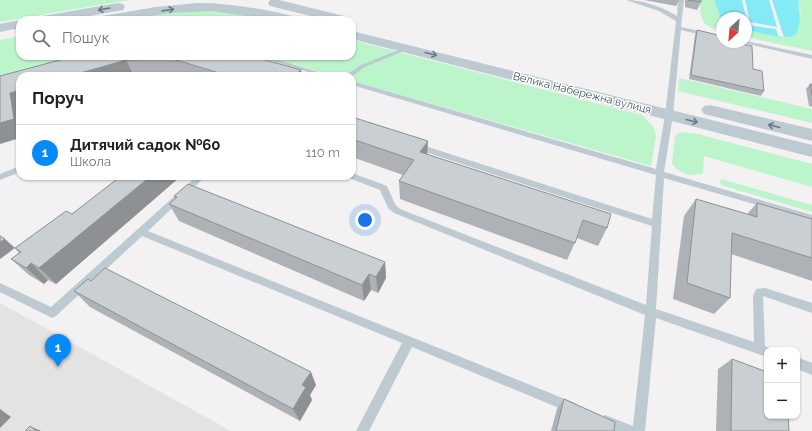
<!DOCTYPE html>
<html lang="uk">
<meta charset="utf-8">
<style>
body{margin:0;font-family:Raleway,sans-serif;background:#f6f6f6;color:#222}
.controls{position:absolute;right:12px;bottom:12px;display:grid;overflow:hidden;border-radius:8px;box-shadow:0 1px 3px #0004}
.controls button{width:36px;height:36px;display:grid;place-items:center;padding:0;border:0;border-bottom:1px solid #e0e0e0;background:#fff;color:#222;font:20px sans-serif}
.compass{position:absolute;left:716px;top:12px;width:36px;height:36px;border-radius:50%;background:#fff;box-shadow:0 1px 3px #0004;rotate:206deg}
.you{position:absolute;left:365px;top:220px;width:14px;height:14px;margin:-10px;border:3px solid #fff;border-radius:50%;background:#1a73e8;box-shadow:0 0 0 6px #1a73e833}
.badge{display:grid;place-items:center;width:26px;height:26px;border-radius:50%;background:#068af8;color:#fff;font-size:13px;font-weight:700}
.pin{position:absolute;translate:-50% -33px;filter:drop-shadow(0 1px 2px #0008)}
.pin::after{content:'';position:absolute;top:21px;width:14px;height:12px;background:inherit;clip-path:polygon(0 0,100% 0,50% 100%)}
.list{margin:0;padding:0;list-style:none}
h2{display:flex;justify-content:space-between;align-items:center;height:52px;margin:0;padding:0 16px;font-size:17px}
h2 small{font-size:13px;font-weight:400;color:#767676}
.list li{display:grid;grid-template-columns:26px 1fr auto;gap:12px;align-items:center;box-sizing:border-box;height:56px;padding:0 16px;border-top:1px solid #e0e0e0}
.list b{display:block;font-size:15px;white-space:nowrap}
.list p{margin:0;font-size:13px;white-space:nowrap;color:#767676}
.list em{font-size:13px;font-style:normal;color:#767676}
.icon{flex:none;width:22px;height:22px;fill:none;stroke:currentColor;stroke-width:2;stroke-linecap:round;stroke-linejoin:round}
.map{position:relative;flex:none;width:812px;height:431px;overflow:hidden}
.search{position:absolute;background:#fff;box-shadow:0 1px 3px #0004;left:16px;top:16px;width:340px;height:44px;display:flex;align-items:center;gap:10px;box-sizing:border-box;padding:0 14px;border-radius:12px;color:#767676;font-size:15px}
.panel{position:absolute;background:#fff;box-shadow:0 1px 3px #0004;left:16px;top:72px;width:340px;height:108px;border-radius:12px}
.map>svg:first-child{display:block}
.education{fill:#e4e2e3}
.green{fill:#bcf4cb}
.water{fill:#84ebf6}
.pier{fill:#f3f1f1}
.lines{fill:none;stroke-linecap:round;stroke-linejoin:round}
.service{fill:#bdcad2;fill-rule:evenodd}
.tertiary{fill:#bdcad2;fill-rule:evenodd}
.wall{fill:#aeb2b6}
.shaded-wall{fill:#8d9194}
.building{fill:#cacfd4;stroke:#8d9194}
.oneway{stroke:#6a7a83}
.labels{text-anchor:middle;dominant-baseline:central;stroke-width:3;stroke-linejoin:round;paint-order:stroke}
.far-street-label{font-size:11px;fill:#465761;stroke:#fff}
</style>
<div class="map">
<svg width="812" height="431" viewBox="0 0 812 431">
<rect width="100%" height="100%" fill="#f3f1f1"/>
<!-- education -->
<polygon class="education" points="0,303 231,431 0,431"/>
<!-- green -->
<g class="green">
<polygon points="0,0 129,0 0,22"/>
<path d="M700 0H714L722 21V32C702 26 700 20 700 0Z"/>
<polygon points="798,0 812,0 812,51 746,37 746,30 784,37 801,13"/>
<polygon points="207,10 257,16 274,20 112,20 177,11"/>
<polygon points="20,36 20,56 69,56 71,60 0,79 0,40"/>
<polygon points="352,40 642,115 652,125 655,131 656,136 651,166 352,81 352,76 334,76 266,56 352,56"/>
<polygon points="679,78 812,109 812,123 678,91"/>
<path d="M683 132 697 134 812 164V187L704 156 703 173C691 178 679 173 672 164L675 137 678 133Z"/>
<polygon points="721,179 812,205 812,212 724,186 720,184"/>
</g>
<!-- water -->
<path class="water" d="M714 0H798C800 8 802 32 793 36 784 40 757 32 746 30V18H722V21Z"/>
<!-- pier -->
<polygon class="pier" points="742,0 745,0 750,22 777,27 769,0 772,0 784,37 778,36 776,29 748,25"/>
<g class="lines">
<!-- service -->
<g class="service">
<path d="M626 0C643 0 663 7 677 16L678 0H684L681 27 722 36V40L681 30 673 115 664 172 812 215V221L664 178 656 309 754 342 753 296 756 289 765 288 812 303V313L763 296 765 346 771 348 772 350H767V357L656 318 645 431H614L601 425 599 421 601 417 605 415 633 426 645 315 394 213 388 208 380 190 349 178 348 176H352V173L387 186 395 204 400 209 646 305 652 226 413 148 412 146 413 144H419L652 219 656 175 352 85V81L656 169 665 115 676 21 659 11Z"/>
<polygon points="746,41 812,55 812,59 740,42 746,42"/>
<polygon points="406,47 411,48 365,67 352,76 345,76 361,65"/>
<polygon points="256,56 266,56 331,76 321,76"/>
<polygon points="20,166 20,172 0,180 0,174"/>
<polygon points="197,176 206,176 148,231 575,403 577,407 575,411 571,413 412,347 369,431 356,431 402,343 142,236 56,316 52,318 0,292 0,283 51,307"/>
<polygon points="797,357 812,363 812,375 797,369"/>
</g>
<!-- tertiary -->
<g class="tertiary">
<polygon points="270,0 279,0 344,16 349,17 351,20 327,20 270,6 268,3"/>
<polygon points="118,3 123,4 125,7 123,10 66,20 36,20 38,17 43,16"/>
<path d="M197 3C231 3 264 9 297 17L299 20H275L211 11 170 13 125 20H95L97 17 102 16 156 7Z"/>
<polygon points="20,20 20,28 0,32 0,24"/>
<polygon points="352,31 812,145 812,157 352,39"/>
<polygon points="710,105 812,129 812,141 704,114 701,110 704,106"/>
</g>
</g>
<!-- wall -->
<g class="wall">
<polygon points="644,0 679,0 676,6"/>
<polygon points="685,0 701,0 701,2 697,10 685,7"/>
<polygon points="697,30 722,42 753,69 764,91 761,96 689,79 695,35"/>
<polygon points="75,56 251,56 302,76 0,76"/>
<polygon points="810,84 812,84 812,107 809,106 806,89"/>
<polygon points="352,117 427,154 607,228 598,246 577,238 567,260 400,199 399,181 403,175 352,157"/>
<polygon points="121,176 181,176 56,284 48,280 44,284 29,275 11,259 19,253 15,248 72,214"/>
<polygon points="174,196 385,262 386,278 378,293 371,290 364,301 179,221 169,204 176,199"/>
<polygon points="696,199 747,214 757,203 812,219 812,281 731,254 730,298 714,314 673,299 684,216"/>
<polygon points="91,281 316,385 310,395 312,400 300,421 90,307 74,291"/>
<polygon points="732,359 789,431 716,431 718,369"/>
<polygon points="564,399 614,431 551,431 557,409"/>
</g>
<!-- shaded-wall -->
<g class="shaded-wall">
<polygon points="126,60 134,76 70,76"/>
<polygon points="301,70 302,76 294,76"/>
<polygon points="20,90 20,138 0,144 0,123 10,93"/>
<polygon points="428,141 427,160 420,152"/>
<polygon points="151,176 181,176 56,284 39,268"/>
<polygon points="5,239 15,248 0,259 0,242"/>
<polygon points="385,262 386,278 378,293 376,277"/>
<polygon points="31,263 48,280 44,284 26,268"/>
<polygon points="369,274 371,290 364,301 362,285"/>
<polygon points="311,372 316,385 310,395 312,400 300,421 293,409 302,385"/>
<polygon points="0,409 11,417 0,428"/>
<polygon points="30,426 41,431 37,431"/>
</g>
<!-- building -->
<g class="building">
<polygon points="688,0 701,0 701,2"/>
<polygon points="697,30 722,36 722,42 732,42 752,46 753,69 762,71 764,91 691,75"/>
<polygon points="75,56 251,56 301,70 294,76 229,76 173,59 126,60 70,76 20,76 20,90 10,93 14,119 0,123 0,76"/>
<polygon points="810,84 812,84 812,95"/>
<polygon points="352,117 428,141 420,152 611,214 607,228 583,220 575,243 399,181 414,160 352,139"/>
<polygon points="121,176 151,176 39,268 31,263 26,268 11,259 21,252 15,248 66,211 72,214"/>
<polygon points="188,184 385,262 376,277 369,274 362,285 169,204 177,197 174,196"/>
<polygon points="696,199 757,217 757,203 812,219 812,258 732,233 730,298 687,283"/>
<polygon points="0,236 5,239 0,242"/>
<polygon points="105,268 311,372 302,385 306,387 293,409 74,291 88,279 91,281"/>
<polygon points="732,359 767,372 767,416 788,416 789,431 731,431"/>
<polygon points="564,399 615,422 614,431 556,431"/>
<polygon points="30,426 37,431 25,431"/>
</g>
<!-- one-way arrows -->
<defs><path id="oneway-shaft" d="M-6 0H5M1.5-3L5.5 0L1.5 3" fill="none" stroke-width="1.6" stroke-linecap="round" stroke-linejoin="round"/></defs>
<g class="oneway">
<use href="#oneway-shaft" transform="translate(104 9) rotate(170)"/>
<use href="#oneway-shaft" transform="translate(168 10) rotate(-8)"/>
<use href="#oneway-shaft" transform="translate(431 54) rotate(14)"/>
<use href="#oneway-shaft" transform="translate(692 121) rotate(14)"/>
<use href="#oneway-shaft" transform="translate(774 126) rotate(-166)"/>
</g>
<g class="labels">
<!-- far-street labels -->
<g class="far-street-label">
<text transform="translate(582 93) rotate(14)">Велика Набережна вулиця</text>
</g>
</g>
</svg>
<div class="controls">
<button>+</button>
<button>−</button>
</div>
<svg class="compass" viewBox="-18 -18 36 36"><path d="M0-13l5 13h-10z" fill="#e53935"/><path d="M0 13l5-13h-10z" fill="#767676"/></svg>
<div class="you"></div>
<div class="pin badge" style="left:58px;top:367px">1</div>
<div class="search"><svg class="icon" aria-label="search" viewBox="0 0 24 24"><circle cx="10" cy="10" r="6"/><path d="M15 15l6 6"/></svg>Пошук</div>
<section class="panel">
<h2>Поруч<small></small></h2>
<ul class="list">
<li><span class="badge">1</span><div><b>Дитячий садок №60</b><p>Школа</p></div><em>110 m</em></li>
</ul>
</section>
</div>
